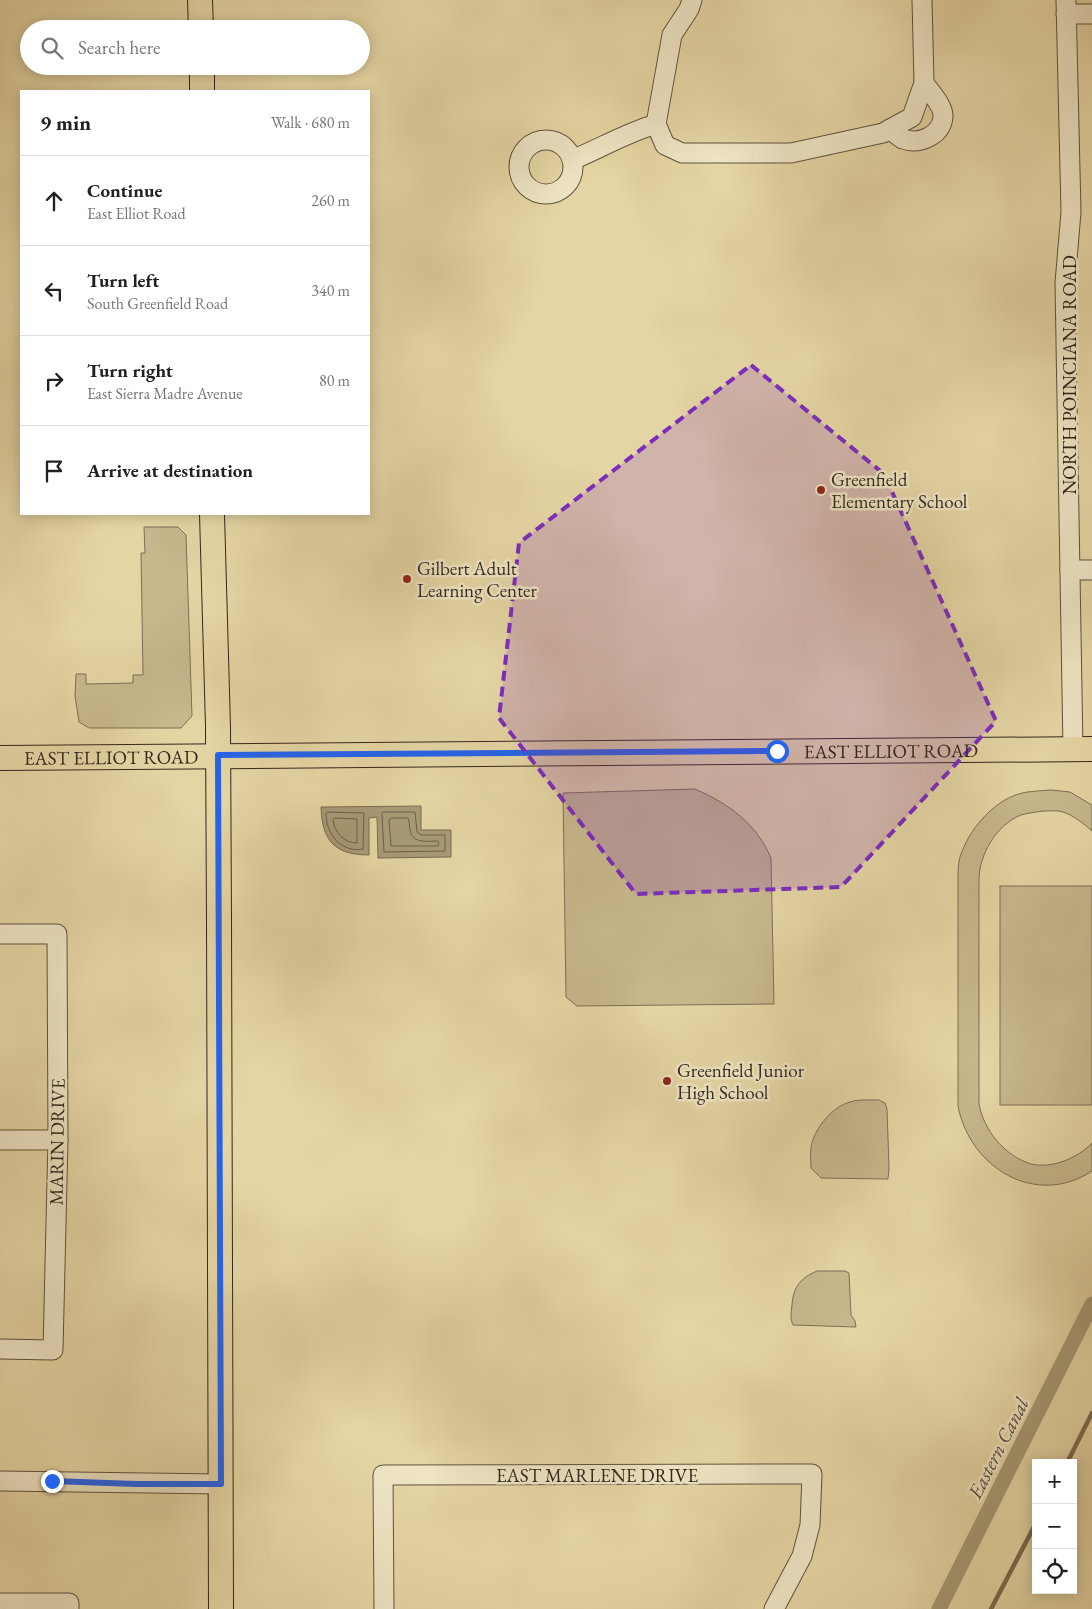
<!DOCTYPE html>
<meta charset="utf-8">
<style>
body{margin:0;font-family:"EB Garamond",serif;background:#f2f2f2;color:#202124}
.controls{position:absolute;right:15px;bottom:15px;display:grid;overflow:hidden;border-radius:0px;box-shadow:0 2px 12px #0003}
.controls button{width:45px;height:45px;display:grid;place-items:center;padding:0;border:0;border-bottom:1px solid #e0e0e0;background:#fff;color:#202124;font:25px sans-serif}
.stop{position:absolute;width:15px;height:15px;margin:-11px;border:4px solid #2563eb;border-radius:50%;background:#fff}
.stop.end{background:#2563eb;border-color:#fff;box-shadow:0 1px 5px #0008}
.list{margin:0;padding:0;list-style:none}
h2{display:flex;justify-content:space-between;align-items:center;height:65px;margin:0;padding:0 20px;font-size:21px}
h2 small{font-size:16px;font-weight:400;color:#757577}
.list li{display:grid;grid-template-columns:32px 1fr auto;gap:15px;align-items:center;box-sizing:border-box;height:90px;padding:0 20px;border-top:1px solid #e0e0e0}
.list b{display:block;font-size:19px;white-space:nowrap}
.list p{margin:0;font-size:16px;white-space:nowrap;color:#757577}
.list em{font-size:16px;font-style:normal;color:#757577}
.icon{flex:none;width:28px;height:28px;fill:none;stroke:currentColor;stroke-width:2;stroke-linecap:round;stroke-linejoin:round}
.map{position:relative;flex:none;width:1092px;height:1609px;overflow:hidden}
.search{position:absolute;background:#fff;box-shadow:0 2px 12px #0003;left:20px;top:20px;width:350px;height:55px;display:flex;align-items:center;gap:12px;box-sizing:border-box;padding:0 18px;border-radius:28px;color:#757577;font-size:19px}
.panel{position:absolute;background:#fff;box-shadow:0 2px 12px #0003;left:20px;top:90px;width:350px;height:425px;border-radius:0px}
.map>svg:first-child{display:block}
.green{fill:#c7b78d;stroke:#7c6f55}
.water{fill:#a89a76;stroke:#796c52}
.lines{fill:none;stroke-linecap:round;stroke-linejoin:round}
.shore{stroke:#6d604a;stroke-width:1}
.stream{stroke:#796c52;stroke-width:4.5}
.canal{stroke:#a89a76;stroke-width:15}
.minor-casing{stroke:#5f523f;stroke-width:21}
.major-casing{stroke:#32271d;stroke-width:26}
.minor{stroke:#eee4c4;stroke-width:19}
.major{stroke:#e5d5a4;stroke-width:24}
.route{stroke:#2563eb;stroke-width:6}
.marked{fill:#7b2cbf;fill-opacity:0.2;stroke:#7b2cbf;stroke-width:4;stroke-dasharray:10 6;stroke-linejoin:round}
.poi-dot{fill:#8f2418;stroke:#eee4c4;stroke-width:2}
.labels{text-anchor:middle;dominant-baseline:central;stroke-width:5;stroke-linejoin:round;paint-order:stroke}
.street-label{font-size:19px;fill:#32271d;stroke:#eee4c4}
.poi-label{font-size:19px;fill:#32271d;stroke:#eee4c4;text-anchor:start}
.water-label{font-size:20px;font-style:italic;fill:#554a38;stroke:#eee4c4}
</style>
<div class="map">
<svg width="1092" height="1609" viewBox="0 0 1092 1609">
<rect width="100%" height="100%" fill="#e5d5a4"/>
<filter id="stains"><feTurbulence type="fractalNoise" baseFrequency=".004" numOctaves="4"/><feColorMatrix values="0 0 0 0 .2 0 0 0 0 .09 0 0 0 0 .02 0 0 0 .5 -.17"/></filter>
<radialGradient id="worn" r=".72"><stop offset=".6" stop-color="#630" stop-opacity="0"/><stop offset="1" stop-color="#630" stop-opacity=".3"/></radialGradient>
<!-- green -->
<g class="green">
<polygon points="144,527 178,527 186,535 192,716 181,728 89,728 79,722 75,696 76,674 86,674 86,684 133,683 133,675 143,675 141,553 145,553"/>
<path d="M695 789C729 804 756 823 771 858L774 1004 577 1006 566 997 563 793Z"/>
<path d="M1051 790 1070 792 1092 805V831C1084 824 1073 815 1063 812 1057 810 1050 811 1044 811 1036 812 1028 813 1021 815 996 825 979 855 979 880V1104C984 1131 1005 1156 1031 1164 1052 1169 1078 1158 1092 1143V1171C1036 1208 970 1168 958 1106V880C958 872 958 864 960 857 968 832 989 806 1013 796 1024 791 1039 791 1051 790Z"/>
<rect x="1000" y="886" width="92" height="219"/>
<path d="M879 1100 885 1103 887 1109 889 1168 888 1179 821 1178 811 1168C811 1162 810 1155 811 1148 813 1131 830 1109 847 1103 856 1099 869 1100 879 1100Z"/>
<path d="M817 1271H845L849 1273 851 1315 855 1321 856 1327 793 1325C790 1318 791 1313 792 1305 793 1288 800 1278 817 1271Z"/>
</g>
<!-- water -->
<path class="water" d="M421 806V830H451V857L378 858 377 817 369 818V855C335 855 322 841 321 807Z"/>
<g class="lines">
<!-- shore -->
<g class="shore">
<path d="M328 812 364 813 363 849C342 853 326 835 326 814Z"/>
<polygon points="383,812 415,812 417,832 421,835 445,835 445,851 384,852 382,814"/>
<path d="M335 818 357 819V843C344 843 334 832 333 820Z"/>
<path d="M392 818H408C410 822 409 826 410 830 412 844 427 841 438 841L439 845 437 846H391L389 820Z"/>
</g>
<!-- stream -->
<g class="stream">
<polyline points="1067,1463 1092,1413"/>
<polyline points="991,1609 1036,1523"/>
</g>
<!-- canal -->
<polyline class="canal" points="939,1609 1092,1304"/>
<!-- minor casing -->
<g class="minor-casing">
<g id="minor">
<polyline points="692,0 689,9 672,35 656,124 665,145 682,153 791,153 883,133 912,117 924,83 922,0"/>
<polyline points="1066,0 1071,212 1065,283 1073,749"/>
<polyline points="1066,14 1092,14"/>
<path d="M890 129C894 132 899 137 903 139 919 145 941 136 943 117 944 106 930 92 924 83"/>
<circle cx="546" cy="167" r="27"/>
<path d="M572 160C601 148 626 133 656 124"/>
<polyline points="1070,570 1092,570"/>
<polyline points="0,934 57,934 58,1140 53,1350 0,1349"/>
<polyline points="0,1140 58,1140"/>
<polyline points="0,1481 221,1484"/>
<polyline points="0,1603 69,1603 69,1609"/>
<polyline points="384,1609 383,1475 812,1474 810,1525 802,1556 774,1609"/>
</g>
</g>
<!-- major casing -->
<g class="major-casing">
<g id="major">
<polyline points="200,0 201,29"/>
<polyline points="202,66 202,91"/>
<polyline points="212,514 218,727 219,921 221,1609"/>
<path id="s1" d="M0 758 1092 749"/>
</g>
</g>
<!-- minor -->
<use href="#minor" class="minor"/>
<!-- major -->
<use href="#major" class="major"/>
</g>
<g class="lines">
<!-- route -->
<polyline class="route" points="52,1481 136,1484 221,1484 218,755 777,751"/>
</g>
<!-- marked area -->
<path class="marked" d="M751 365 884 474 996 721 841 887 636 894 499 718 519 543Z"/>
<!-- markers -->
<g class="poi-dot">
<circle cx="821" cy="490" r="5"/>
<circle cx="407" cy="579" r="5"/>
<circle cx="667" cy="1081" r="5"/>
</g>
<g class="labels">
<!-- street labels -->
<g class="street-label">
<text transform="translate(1069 375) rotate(-90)">NORTH POINCIANA ROAD</text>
<text stroke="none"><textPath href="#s1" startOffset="891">EAST ELLIOT ROAD</textPath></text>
<text stroke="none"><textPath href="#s1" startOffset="111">EAST ELLIOT ROAD</textPath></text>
<text transform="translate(57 1142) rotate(-89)">MARIN DRIVE</text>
<text x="597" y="1475">EAST MARLENE DRIVE</text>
</g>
<!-- poi labels -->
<g class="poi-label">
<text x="831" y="479">Greenfield<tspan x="831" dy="22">Elementary School</tspan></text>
<text x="417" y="568">Gilbert Adult<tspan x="417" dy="22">Learning Center</tspan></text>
<text x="677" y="1070">Greenfield Junior<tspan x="677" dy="22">High School</tspan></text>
</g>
<!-- water labels -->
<g class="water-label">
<text transform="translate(998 1448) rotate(-63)">Eastern Canal</text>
</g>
</g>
<rect width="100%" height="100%" filter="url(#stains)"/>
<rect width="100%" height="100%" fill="url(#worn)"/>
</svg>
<div class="controls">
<button>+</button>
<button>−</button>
<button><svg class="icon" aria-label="locate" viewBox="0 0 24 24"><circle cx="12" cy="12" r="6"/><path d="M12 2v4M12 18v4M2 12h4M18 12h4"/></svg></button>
</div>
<div class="stop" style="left:777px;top:751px"></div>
<div class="stop end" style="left:52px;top:1481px"></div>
<div class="search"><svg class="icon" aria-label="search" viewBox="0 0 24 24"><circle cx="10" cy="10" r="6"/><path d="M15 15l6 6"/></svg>Search here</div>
<section class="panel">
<h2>9 min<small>Walk · 680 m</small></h2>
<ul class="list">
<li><svg class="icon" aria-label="ahead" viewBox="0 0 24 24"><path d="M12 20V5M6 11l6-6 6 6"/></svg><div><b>Continue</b><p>East Elliot Road</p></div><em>260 m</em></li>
<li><svg class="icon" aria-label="left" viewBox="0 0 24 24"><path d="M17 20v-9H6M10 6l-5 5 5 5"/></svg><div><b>Turn left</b><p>South Greenfield Road</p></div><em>340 m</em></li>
<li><svg class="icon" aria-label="right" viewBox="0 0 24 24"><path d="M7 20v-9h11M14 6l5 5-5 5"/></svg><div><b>Turn right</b><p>East Sierra Madre Avenue</p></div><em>80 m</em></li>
<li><svg class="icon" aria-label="arrive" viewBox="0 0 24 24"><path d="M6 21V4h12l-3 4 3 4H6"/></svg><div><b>Arrive at destination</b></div></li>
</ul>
</section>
</div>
